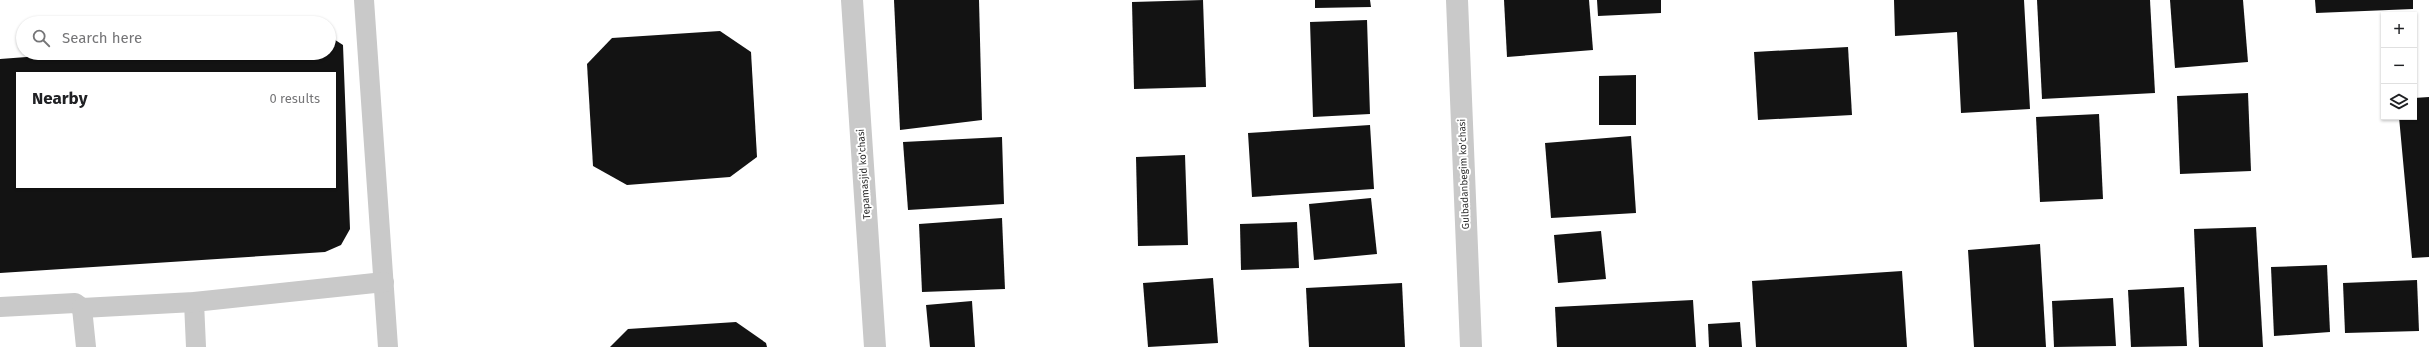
<!DOCTYPE html>
<meta charset="utf-8">
<style>
body{margin:0;font-family:"Fira Sans",sans-serif;background:#f2f2f2;color:#202124}
.controls{position:absolute;right:12px;top:12px;display:grid;overflow:hidden;border-radius:0px;box-shadow:0 1px 3px #0004}
.controls button{width:36px;height:36px;display:grid;place-items:center;padding:0;border:0;border-bottom:1px solid #e0e0e0;background:#fff;color:#202124;font:20px sans-serif}
.list{margin:0;padding:0;list-style:none}
h2{display:flex;justify-content:space-between;align-items:center;height:52px;margin:0;padding:0 16px;font-size:17px}
h2 small{font-size:13px;font-weight:400;color:#757577}
.icon{flex:none;width:22px;height:22px;fill:none;stroke:currentColor;stroke-width:2;stroke-linecap:round;stroke-linejoin:round}
.map{position:relative;flex:none;width:2429px;height:347px;overflow:hidden}
.search{position:absolute;background:#fff;box-shadow:0 1px 3px #0004;left:16px;top:16px;width:320px;height:44px;display:flex;align-items:center;gap:10px;box-sizing:border-box;padding:0 14px;border-radius:22px;color:#757577;font-size:15px}
.panel{position:absolute;background:#fff;box-shadow:0 1px 3px #0004;left:16px;top:72px;width:320px;height:116px;border-radius:0px}
.map>svg:first-child{display:block}
.building{fill:#131313;fill-rule:evenodd}
.lines{fill:none;stroke-linecap:round;stroke-linejoin:round}
.lane{stroke:#c9c9c9;stroke-width:20}
.street{stroke:#c9c9c9;stroke-width:22}
.labels{text-anchor:middle;dominant-baseline:central;stroke-width:4;stroke-linejoin:round;paint-order:stroke}
.street-label{font-size:10px;fill:#2c2c2c;stroke:#fff}
</style>
<div class="map">
<svg width="2429" height="347" viewBox="0 0 2429 347">
<rect width="100%" height="100%" fill="#fff"/>
<!-- building -->
<g class="building">
<polygon points="894,0 979,0 982,120 900,130"/>
<polygon points="1203,0 1206,87 1134,89 1132,2"/>
<polygon points="1315,0 1370,0 1371,7 1315,8"/>
<polygon points="1504,0 1589,0 1593,50 1507,57"/>
<polygon points="1597,0 1661,0 1661,13 1598,16"/>
<polygon points="1894,0 2024,0 2030,109 1961,113 1957,32 1895,36"/>
<polygon points="2037,0 2150,0 2155,93 2042,99"/>
<polygon points="2170,0 2243,0 2248,62 2175,68"/>
<polygon points="2315,0 2413,0 2413,9 2316,13"/>
<polygon points="1367,20 1370,114 1313,117 1310,22"/>
<polygon points="720,31 751,52 757,157 730,177 627,185 593,166 587,64 612,38"/>
<path d="M329 36 343 45 350 229 341 245 325 252 0 273V59L80 53H329ZM17 73H335V187H17Z"/>
<polygon points="1848,47 1852,115 1758,120 1754,52"/>
<polygon points="1636,75 1636,125 1599,125 1599,76"/>
<polygon points="2248,93 2251,171 2180,174 2177,96"/>
<polygon points="2429,97 2429,257 2412,258 2399,117 2414,117 2414,98"/>
<polygon points="2099,114 2103,199 2040,202 2036,117"/>
<polygon points="1370,125 1374,189 1252,197 1248,133"/>
<polygon points="1631,136 1636,213 1551,218 1545,143"/>
<polygon points="1002,137 1004,204 908,210 903,142"/>
<polygon points="1185,155 1188,245 1138,246 1136,157"/>
<polygon points="1371,198 1377,254 1314,260 1309,204"/>
<polygon points="1002,218 1005,289 922,292 919,224"/>
<polygon points="1297,222 1299,268 1241,270 1240,224"/>
<polygon points="2256,227 2263,347 2199,347 2194,229"/>
<polygon points="1601,231 1606,279 1558,283 1554,235"/>
<polygon points="2040,244 2046,347 1974,347 1968,250"/>
<polygon points="2327,265 2330,332 2274,336 2271,267"/>
<polygon points="1902,271 1907,347 1756,347 1752,281"/>
<polygon points="1213,278 1218,343 1148,347 1143,283"/>
<polygon points="2417,280 2419,331 2345,333 2343,283"/>
<polygon points="1402,283 1405,347 1309,347 1306,288"/>
<polygon points="2184,287 2187,346 2131,347 2128,290"/>
<polygon points="2113,298 2116,346 2054,347 2052,301"/>
<polygon points="1693,300 1696,347 1557,347 1555,307"/>
<polygon points="972,301 975,347 930,347 926,305"/>
<polygon points="736,322 766,343 767,347 610,347 628,329"/>
<polygon points="1740,322 1742,347 1709,347 1708,324"/>
</g>
<g class="lines">
<!-- lane -->
<g class="lane">
<polyline points="364,0 388,347"/>
<polyline points="194,302 196,347"/>
<polyline points="0,307 75,303 82,308 86,347"/>
<polyline points="82,308 194,302 384,282"/>
</g>
<!-- street -->
<g class="street">
<polyline points="852,0 875,347"/>
<polyline points="1457,0 1471,347"/>
</g>
</g>
<g class="labels">
<!-- street labels -->
<g class="street-label">
<text transform="translate(864 174) rotate(-94)">Tepamasjid ko'chasi</text>
<text transform="translate(1464 174) rotate(-92)">Gulbadanbegim ko'chasi</text>
</g>
</g>
</svg>
<div class="controls">
<button>+</button>
<button>−</button>
<button><svg class="icon" aria-label="layers" viewBox="0 0 24 24"><path d="M12 4l9 5-9 5-9-5zM3 14l9 5 9-5"/></svg></button>
</div>
<div class="search"><svg class="icon" aria-label="search" viewBox="0 0 24 24"><circle cx="10" cy="10" r="6"/><path d="M15 15l6 6"/></svg>Search here</div>
<section class="panel">
<h2>Nearby<small>0 results</small></h2>
<ul class="list">
</ul>
</section>
</div>
